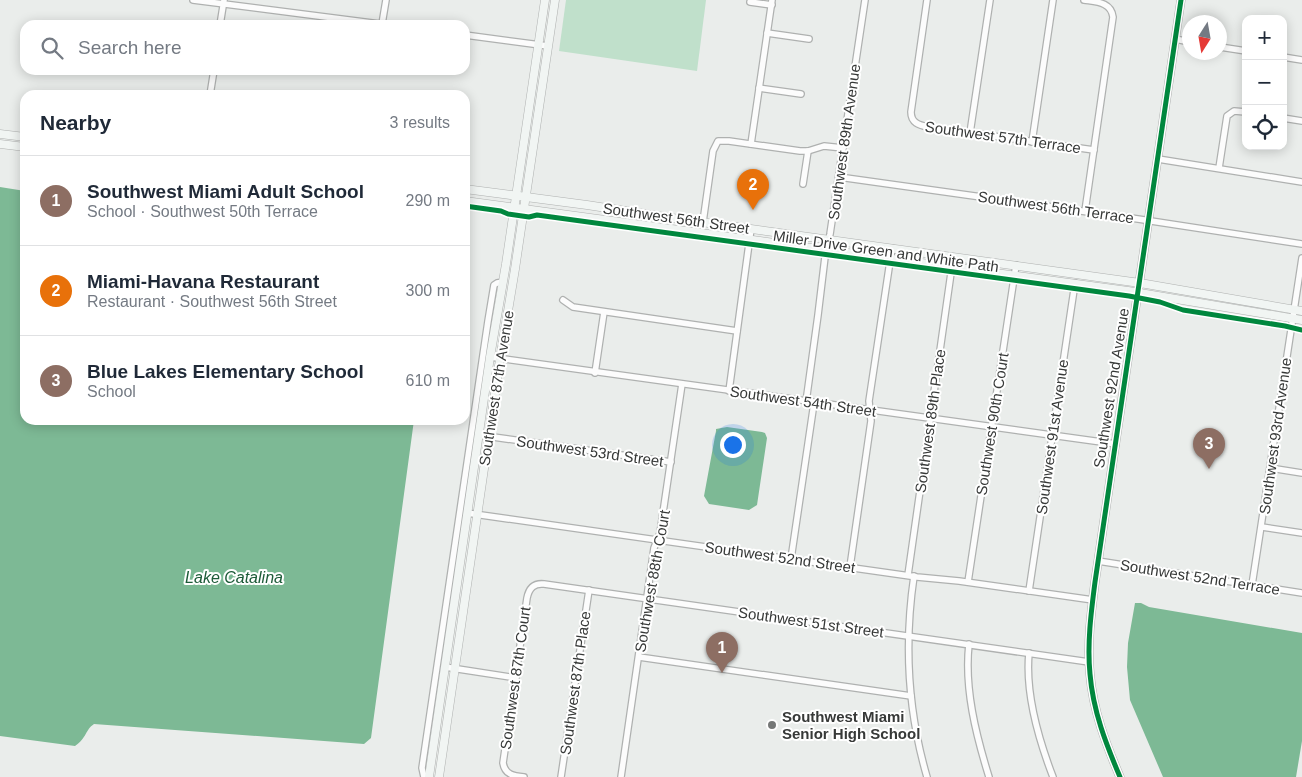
<!DOCTYPE html>
<meta charset="utf-8">
<style>
body{margin:0;font-family:Helvetica,sans-serif;background:#f2f2f3;color:#1f2937}
.controls{position:absolute;right:15px;top:15px;display:grid;overflow:hidden;border-radius:10px;box-shadow:0 2px 12px #0003}
.controls button{width:45px;height:45px;display:grid;place-items:center;padding:0;border:0;border-bottom:1px solid #e0e1e3;background:#fff;color:#1f2937;font:25px sans-serif}
.compass{position:absolute;left:1182px;top:15px;width:45px;height:45px;border-radius:50%;background:#fff;box-shadow:0 2px 12px #0003;rotate:191deg}
.you{position:absolute;left:732px;top:444px;width:18px;height:18px;margin:-12px;border:4px solid #fff;border-radius:50%;background:#1a73e8;box-shadow:0 0 0 8px #1a73e833}
.badge{display:grid;place-items:center;width:32px;height:32px;border-radius:50%;background:#7c3aed;color:#fff;font-size:16px;font-weight:700}
.pin{position:absolute;translate:-50% -41px;filter:drop-shadow(0 1px 2px #0008)}
.pin::after{content:'';position:absolute;top:26px;width:18px;height:15px;background:inherit;clip-path:polygon(0 0,100% 0,50% 100%)}
.list{margin:0;padding:0;list-style:none}
h2{display:flex;justify-content:space-between;align-items:center;height:65px;margin:0;padding:0 20px;font-size:21px}
h2 small{font-size:16px;font-weight:400;color:#747a83}
.list li{display:grid;grid-template-columns:32px 1fr auto;gap:15px;align-items:center;box-sizing:border-box;height:90px;padding:0 20px;border-top:1px solid #e0e1e3}
.list b{display:block;font-size:19px;white-space:nowrap}
.list p{margin:0;font-size:16px;white-space:nowrap;color:#747a83}
.list em{font-size:16px;font-style:normal;color:#747a83}
.icon{flex:none;width:28px;height:28px;fill:none;stroke:currentColor;stroke-width:2;stroke-linecap:round;stroke-linejoin:round}
.map{position:relative;flex:none;width:1302px;height:777px;overflow:hidden}
.search{position:absolute;background:#fff;box-shadow:0 2px 12px #0003;left:20px;top:20px;width:450px;height:55px;display:flex;align-items:center;gap:12px;box-sizing:border-box;padding:0 18px;border-radius:15px;color:#747a83;font-size:19px}
.panel{position:absolute;background:#fff;box-shadow:0 2px 12px #0003;left:20px;top:90px;width:450px;height:335px;border-radius:15px}
.map>svg:first-child{display:block}
.green{fill:#c0e0cb}
.water{fill:#7db995}
.lines{fill:none;stroke-linecap:round;stroke-linejoin:round}
.minor-casing{stroke:#afb1b0;stroke-width:8}
.tertiary-casing{stroke:#afb1b0;stroke-width:9}
.secondary-casing{stroke:#afb1b0;stroke-width:9}
.minor{stroke:#fcfcfc;stroke-width:5.5}
.tertiary{stroke:#fcfcfc;stroke-width:7}
.secondary{stroke:#f1f5f3;stroke-width:8}
.cycleway-casing{stroke:#fff;stroke-width:8}
.cycleway{stroke:#00873e;stroke-width:5}
.poi-dot{fill:#767877;stroke:#fff;stroke-width:2}
.labels{text-anchor:middle;dominant-baseline:central;stroke-width:4;stroke-linejoin:round;paint-order:stroke}
.street-label{font-size:15px;fill:#373938;stroke:#fff}
.poi-label{font-size:15px;font-weight:bold;fill:#373938;stroke:#fff;text-anchor:start}
.water-label{font-size:16px;font-style:italic;fill:#1d5b38;stroke:#fff}
</style>
<div class="map">
<svg width="1302" height="777" viewBox="0 0 1302 777">
<rect width="100%" height="100%" fill="#eaedeb"/>
<!-- green -->
<polygon class="green" points="566,0 706,0 697,71 559,51"/>
<!-- water -->
<g class="water">
<path d="M0 187 25 191V420H414L371 738 364 744 94 724C85 730 87 738 75 746L0 736Z"/>
<polygon points="727,427 762,432 765,433 767,438 757,505 749,510 709,504 704,496 716,431 716,429"/>
<polygon points="1135,603 1141,603 1149,607 1302,633 1302,741 1296,777 1163,777 1130,700 1127,667 1128,643"/>
</g>
<g class="lines">
<!-- minor casing -->
<g class="minor-casing">
<g id="minor">
<polyline points="193,0 388,25"/>
<path d="M927 0 911 112C911 123 919 125 928 127L1094 150"/>
<path d="M1084 0C1097 2 1111 2 1113 17L1085 211"/>
<polyline points="750,2 772,5"/>
<polyline points="382,24 386,0"/>
<polyline points="220,25 224,0"/>
<polyline points="767,33 809,39"/>
<polyline points="465,35 548,46"/>
<polyline points="1175,39 1190,42"/>
<polyline points="1220,47 1246,51"/>
<polyline points="1283,57 1302,60"/>
<polyline points="759,88 801,94"/>
<polyline points="210,95 214,70"/>
<polyline points="1283,118 1302,121"/>
<polyline points="970,133 990,0"/>
<polyline points="1032,142 1053,0"/>
<polyline points="751,144 772,0"/>
<polyline points="1158,159 1302,182"/>
<polyline points="1219,168 1227,116 1234,111 1246,112"/>
<polyline points="839,177 1138,219 1302,244"/>
<polyline points="803,184 808,151"/>
<polyline points="703,222 713,151 718,141 729,141 800,151 808,151 824,146 843,148"/>
<polyline points="563,300 573,307 737,331"/>
<polyline points="490,357 1116,444"/>
<polyline points="595,373 604,312"/>
<polyline points="729,391 751,229"/>
<polyline points="806,402 818,315 825,257 830,234 865,0"/>
<polyline points="479,435 671,462"/>
<polyline points="1270,468 1302,473"/>
<polyline points="467,513 917,577 959,581 1093,600"/>
<polyline points="1262,527 1302,533"/>
<polyline points="791,559 814,403"/>
<polyline points="1098,561 1302,593"/>
<polyline points="850,567 871,421 869,401 892,248"/>
<polyline points="908,575 952,266"/>
<path d="M914 576C904 644 908 712 927 777"/>
<polyline points="968,582 1016,265"/>
<polyline points="1252,585 1302,258"/>
<polyline points="1029,591 1075,283"/>
<path d="M969 644C964 688 976 735 989 777"/>
<path d="M1029 653C1025 694 1038 738 1053 777"/>
<polyline points="639,657 911,696"/>
<polyline points="445,667 516,678"/>
<polyline points="424,777 422,768 488,321 494,285 497,283 503,282"/>
<path d="M524 777C514 776 505 775 503 763L527 598C529 588 534 583 544 584L1089 662"/>
<polyline points="561,777 589,590"/>
<polyline points="621,777 654,548 660,533 682,384"/>
</g>
</g>
<!-- tertiary casing -->
<g class="tertiary-casing">
<path id="tertiary" d="M1120 777C1106 744 1093 711 1090 674 1087 644 1091 613 1095 582L1181 0"/>
</g>
<!-- secondary casing -->
<g class="secondary-casing">
<g id="secondary">
<polyline points="0,134 25,137"/>
<polyline points="0,144 25,147"/>
<polyline points="465,189 587,205 665,217 1140,283 1302,311"/>
<polyline points="465,201 1128,291 1302,320"/>
<polyline points="429,777 490,357 506,264 545,0"/>
<polyline points="439,777 500,359 515,269 555,0"/>
</g>
</g>
<!-- minor -->
<use href="#minor" class="minor"/>
<!-- tertiary -->
<use href="#tertiary" class="tertiary"/>
<!-- secondary -->
<use href="#secondary" class="secondary"/>
<!-- cycleway casing -->
<g class="cycleway-casing">
<g id="cycleway">
<polyline points="465,206 501,211 508,214 529,217 537,215 1129,296 1160,302 1183,310 1285,326 1302,330"/>
<path d="M1120 777C1106 744 1093 711 1090 674 1087 644 1091 613 1095 582L1181 0"/>
</g>
</g>
<!-- cycleway -->
<use href="#cycleway" class="cycleway"/>
</g>
<!-- markers -->
<circle class="poi-dot" cx="772" cy="725" r="5"/>
<g class="labels">
<!-- street labels -->
<g class="street-label">
<text transform="translate(1003 137) rotate(8)">Southwest 57th Terrace</text>
<text transform="translate(844 142) rotate(-82)">Southwest 89th Avenue</text>
<text transform="translate(1056 207) rotate(8)">Southwest 56th Terrace</text>
<text transform="translate(676 218) rotate(8)">Southwest 56th Street</text>
<text transform="translate(886 251) rotate(8)">Miller Drive Green and White Path</text>
<text transform="translate(496 388) rotate(-81)">Southwest 87th Avenue</text>
<text transform="translate(1111 388) rotate(-81)">Southwest 92nd Avenue</text>
<text transform="translate(803 401) rotate(8)">Southwest 54th Street</text>
<text transform="translate(930 421) rotate(-82)">Southwest 89th Place</text>
<text transform="translate(992 424) rotate(-81)">Southwest 90th Court</text>
<text transform="translate(1275 436) rotate(-82)">Southwest 93rd Avenue</text>
<text transform="translate(1052 437) rotate(-82)">Southwest 91st Avenue</text>
<text transform="translate(590 451) rotate(8)">Southwest 53rd Street</text>
<text transform="translate(780 557) rotate(8)">Southwest 52nd Street</text>
<text transform="translate(1200 577) rotate(9)">Southwest 52nd Terrace</text>
<text transform="translate(652 581) rotate(-80)">Southwest 88th Court</text>
<text transform="translate(811 622) rotate(8)">Southwest 51st Street</text>
<text transform="translate(515 678) rotate(-82)">Southwest 87th Court</text>
<text transform="translate(575 683) rotate(-82)">Southwest 87th Place</text>
</g>
<!-- poi labels -->
<g class="poi-label">
<text x="782" y="716">Southwest Miami<tspan x="782" dy="17">Senior High School</tspan></text>
</g>
<!-- water labels -->
<g class="water-label">
<text x="234" y="577">Lake Catalina</text>
</g>
</g>
</svg>
<div class="controls">
<button>+</button>
<button>−</button>
<button><svg class="icon" aria-label="locate" viewBox="0 0 24 24"><circle cx="12" cy="12" r="6"/><path d="M12 2v4M12 18v4M2 12h4M18 12h4"/></svg></button>
</div>
<svg class="compass" viewBox="-18 -18 36 36"><path d="M0-13l5 13h-10z" fill="#e53935"/><path d="M0 13l5-13h-10z" fill="#747a83"/></svg>
<div class="you"></div>
<div class="pin badge" style="left:722px;top:673px;background:#8d6e63">1</div>
<div class="pin badge" style="left:753px;top:210px;background:#e8710a">2</div>
<div class="pin badge" style="left:1209px;top:469px;background:#8d6e63">3</div>
<div class="search"><svg class="icon" aria-label="search" viewBox="0 0 24 24"><circle cx="10" cy="10" r="6"/><path d="M15 15l6 6"/></svg>Search here</div>
<section class="panel">
<h2>Nearby<small>3 results</small></h2>
<ul class="list">
<li><span class="badge" style="background:#8d6e63">1</span><div><b>Southwest Miami Adult School</b><p>School · Southwest 50th Terrace</p></div><em>290 m</em></li>
<li><span class="badge" style="background:#e8710a">2</span><div><b>Miami-Havana Restaurant</b><p>Restaurant · Southwest 56th Street</p></div><em>300 m</em></li>
<li><span class="badge" style="background:#8d6e63">3</span><div><b>Blue Lakes Elementary School</b><p>School</p></div><em>610 m</em></li>
</ul>
</section>
</div>
